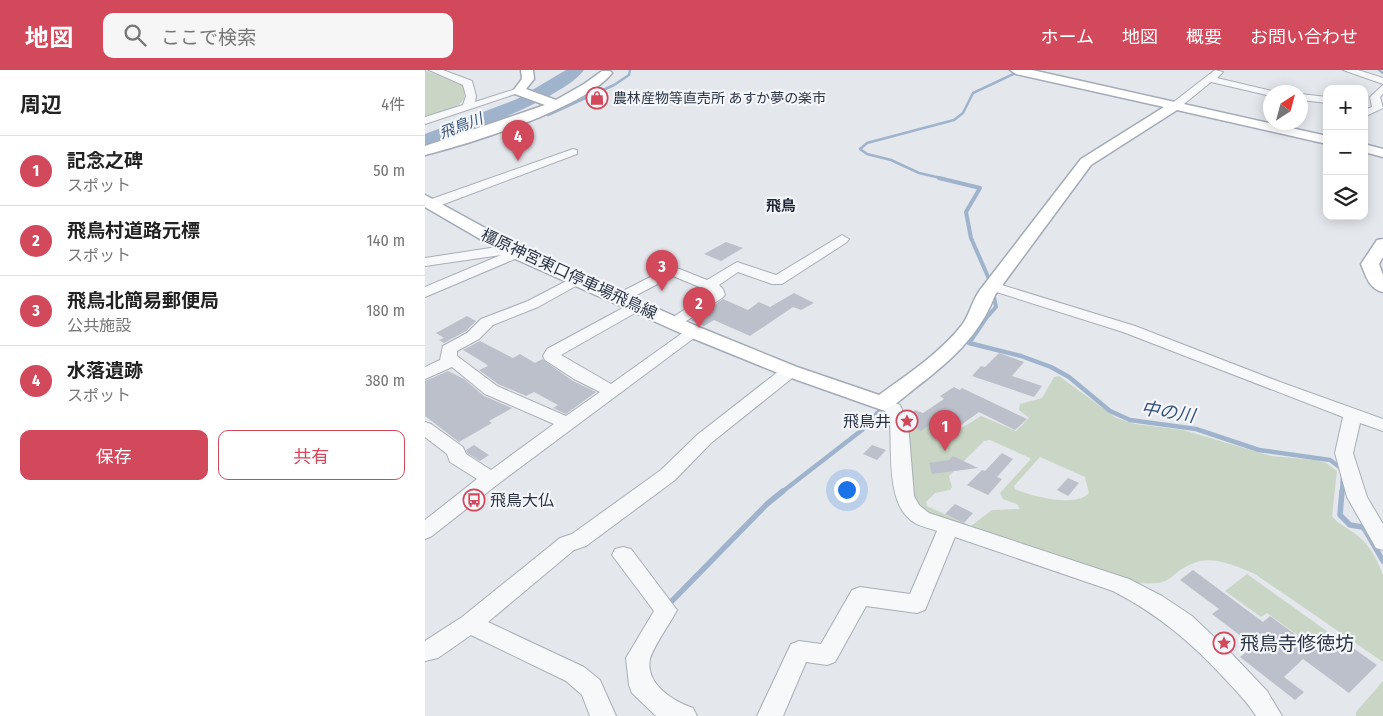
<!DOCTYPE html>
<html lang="ja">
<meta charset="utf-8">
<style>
body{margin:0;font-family:"Fira Sans Condensed","Noto Sans JP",sans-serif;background:#f6f6f6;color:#222}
.controls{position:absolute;right:15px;top:15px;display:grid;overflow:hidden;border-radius:10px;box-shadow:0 2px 12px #0003}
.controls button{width:45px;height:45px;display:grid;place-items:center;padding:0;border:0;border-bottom:1px solid #e0e0e0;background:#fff;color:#222;font:25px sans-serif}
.compass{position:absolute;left:838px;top:15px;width:45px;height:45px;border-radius:50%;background:#fff;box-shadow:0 2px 12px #0003;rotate:36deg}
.you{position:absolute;left:421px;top:419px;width:18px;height:18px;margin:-12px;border:4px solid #fff;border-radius:50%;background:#1a73e8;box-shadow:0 0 0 8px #1a73e833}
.badge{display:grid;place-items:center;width:32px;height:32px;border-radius:50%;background:#d1495b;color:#fff;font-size:16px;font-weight:700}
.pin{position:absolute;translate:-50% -41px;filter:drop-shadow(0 1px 2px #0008)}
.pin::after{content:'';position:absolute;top:26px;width:18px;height:15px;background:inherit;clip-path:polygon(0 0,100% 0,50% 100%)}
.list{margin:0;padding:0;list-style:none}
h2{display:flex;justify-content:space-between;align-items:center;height:65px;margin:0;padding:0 20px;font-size:21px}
h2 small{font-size:16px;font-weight:400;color:#767676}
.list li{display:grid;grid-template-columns:32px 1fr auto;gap:15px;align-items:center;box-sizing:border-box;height:70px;padding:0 20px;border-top:1px solid #e0e0e0}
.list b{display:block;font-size:19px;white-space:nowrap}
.list p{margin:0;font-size:16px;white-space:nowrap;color:#767676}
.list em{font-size:16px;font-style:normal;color:#767676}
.actions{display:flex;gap:10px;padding:15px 20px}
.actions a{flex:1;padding:11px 0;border:1px solid #d1495b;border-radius:10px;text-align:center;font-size:18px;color:#d1495b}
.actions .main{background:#d1495b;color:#fff}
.icon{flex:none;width:28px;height:28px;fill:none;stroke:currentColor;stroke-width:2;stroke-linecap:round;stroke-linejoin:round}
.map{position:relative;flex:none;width:958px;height:646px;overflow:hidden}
header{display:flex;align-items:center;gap:30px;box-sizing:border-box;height:70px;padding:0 25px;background:#d1495b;color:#fff}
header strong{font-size:24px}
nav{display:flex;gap:28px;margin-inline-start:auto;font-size:18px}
.search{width:350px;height:45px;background:#f6f6f6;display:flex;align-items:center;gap:12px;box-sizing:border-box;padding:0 18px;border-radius:10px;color:#767676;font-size:19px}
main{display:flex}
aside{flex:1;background:#fff}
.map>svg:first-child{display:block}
.green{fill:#c9d6c5;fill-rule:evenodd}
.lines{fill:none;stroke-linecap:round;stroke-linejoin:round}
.stream-far3{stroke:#9fb4cc;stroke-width:2.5}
.stream-far2{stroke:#9fb4cc;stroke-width:4}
.stream-far1{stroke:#9fb4cc;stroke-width:4.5}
.stream{stroke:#9fb4cc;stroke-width:5.5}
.river{fill:#9fb4cc;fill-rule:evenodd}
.building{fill:#bbc0ca}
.minor-casing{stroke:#a9aeb7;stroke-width:2}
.major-casing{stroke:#a3abb8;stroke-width:3}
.minor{fill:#f7f8fa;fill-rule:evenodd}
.major{fill:#fff;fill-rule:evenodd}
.labels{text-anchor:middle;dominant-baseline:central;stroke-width:4.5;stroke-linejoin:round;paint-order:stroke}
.far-poi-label{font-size:14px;fill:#2b3445;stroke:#f4f6f9;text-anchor:start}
.far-water-label{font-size:15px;font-style:italic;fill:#34527a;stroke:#f4f6f9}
.far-neighbourhood-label{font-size:15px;font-weight:bold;fill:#1d2536;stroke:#f4f6f9}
.street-label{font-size:16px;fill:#2b3445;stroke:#f4f6f9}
.poi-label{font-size:16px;fill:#2b3445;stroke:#f4f6f9;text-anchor:end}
.water-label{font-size:18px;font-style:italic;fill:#34527a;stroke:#f4f6f9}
.near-poi-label{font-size:19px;fill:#2b3445;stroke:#f4f6f9;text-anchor:start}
</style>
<header>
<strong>地図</strong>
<div class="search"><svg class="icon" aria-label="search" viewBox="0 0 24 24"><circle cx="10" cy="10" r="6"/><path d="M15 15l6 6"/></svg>ここで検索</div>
<nav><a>ホーム</a><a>地図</a><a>概要</a><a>お問い合わせ</a></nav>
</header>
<main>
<aside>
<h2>周辺<small>4件</small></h2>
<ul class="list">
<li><span class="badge">1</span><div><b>記念之碑</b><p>スポット</p></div><em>50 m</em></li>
<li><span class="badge">2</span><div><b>飛鳥村道路元標</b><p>スポット</p></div><em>140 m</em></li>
<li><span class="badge">3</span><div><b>飛鳥北簡易郵便局</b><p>公共施設</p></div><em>180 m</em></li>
<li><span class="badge">4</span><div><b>水落遺跡</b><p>スポット</p></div><em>380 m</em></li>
</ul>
<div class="actions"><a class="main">保存</a><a>共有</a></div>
</aside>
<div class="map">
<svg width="958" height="646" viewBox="0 0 958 646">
<rect width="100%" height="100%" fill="#e4e7ec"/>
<!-- green -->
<g class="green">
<polygon points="0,0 40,17 39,30 30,38 0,48"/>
<path d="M634 306 691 348 710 354 758 360 846 386 891 390 901 393 912 401 907 446C913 454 921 457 929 463 944 473 952 489 958 505V592L830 504C813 497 788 485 769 493 741 504 751 516 713 513L558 467 522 449 501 444 486 428 482 353 492 345 513 355 535 359 556 346 591 361 604 348 594 340 595 334 617 328 629 307ZM565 370 605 388V390L575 423 578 429 592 434 595 439 567 440 546 456 502 436 501 432 510 423 525 420 527 417 524 406 559 371ZM615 387 660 407 664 423C652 438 605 426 590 419L589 416Z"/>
<polygon points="822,504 910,567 895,581 842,543 836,547 800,521"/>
<polygon points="958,611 958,646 931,646 931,642"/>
</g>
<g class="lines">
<!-- stream-far3 -->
<g class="stream-far3">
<polyline points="954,0 958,3"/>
<polyline points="123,45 189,15 204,5 205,0"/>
<polyline points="520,109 494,103 466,90 442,84 435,79 442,73 529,50 538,43 548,23 597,0"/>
</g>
<!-- stream-far2 -->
<g class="stream-far2">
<polyline points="514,108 555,118 541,142 546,168 564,209"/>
<polyline points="562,247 571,237 568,222"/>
</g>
<!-- stream-far1 -->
<g class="stream-far1">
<polyline points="563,245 544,273 596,286 626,297 644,307 685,341 705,350 771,359 834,380 905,390 916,398"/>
<polyline points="357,422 437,360 456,339"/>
<polyline points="917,422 918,407"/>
</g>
<!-- stream -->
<g class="stream">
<polyline points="917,421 915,445 925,455 944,458"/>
<polyline points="939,458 958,491"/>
<polyline points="245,533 342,434 358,421"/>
</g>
<!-- river -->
<path class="river" d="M141 0H159C139 28 34 67 0 75V64L92 29Z"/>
</g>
<!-- building -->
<g class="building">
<polygon points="301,172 318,178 296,191 279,184"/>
<polygon points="369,223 389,233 376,240 368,237 325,266 289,250 279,256 266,250 298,229 323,240 334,232 345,237"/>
<polygon points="42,246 51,251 41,261 19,273 14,270 19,268 11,263"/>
<polygon points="55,271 88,288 95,284 110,293 117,289 148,311 171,322 141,344 128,338 133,335 109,322 101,326 73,314 54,300 63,296 61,294 38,280"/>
<polygon points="574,283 599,292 587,306 617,316 609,327 547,306 556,296 560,297"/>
<polygon points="23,301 39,309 59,326 87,338 64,351 67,353 34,372 0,346 0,311"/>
<polygon points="529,317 535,320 537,318 602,349 590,360 554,342 532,358 515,347 496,361 485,354 482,347 490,340 498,343 519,329 515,326"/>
<polygon points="49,375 64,385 55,391 42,383 41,380"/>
<polygon points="447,375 461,380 452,390 438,384"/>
<polygon points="577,383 588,389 572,407 577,409 563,425 542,415 557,400 560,401"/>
<polygon points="528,386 553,398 507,404 504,393 524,390"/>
<polygon points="643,408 654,413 643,426 632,420"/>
<polygon points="530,434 548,443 539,453 520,444"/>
<polygon points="768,500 838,552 845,546 897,584 914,568 952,595 924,623 878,589 859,607 879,622 870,630 815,587 829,576 787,544 794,539 755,510"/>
</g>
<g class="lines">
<!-- minor casing -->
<g class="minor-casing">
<g id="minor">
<polygon points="4,0 18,0 47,11 51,26 50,32 94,18 99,21 0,54 0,47 38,35 41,26 38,15"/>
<polygon points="790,0 798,2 792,8 851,22 846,22 846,26 786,12 754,38 746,38 746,34"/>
<polygon points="918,0 933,0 958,8 958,14"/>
<polygon points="958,15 958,24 955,27 958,38 939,47 939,40 947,37 945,27"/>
<polygon points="876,24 902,27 902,33 876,30"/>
<polygon points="148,79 152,80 152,84 11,137 6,138 0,135 1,131"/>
<polygon points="417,165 424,169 422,172 357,214 347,214 313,202 294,215 298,219 300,225 297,228 255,255 243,255 241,252 284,223 284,221 248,206 200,231 190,231 187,228 190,225 247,196 282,210 312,192 351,205"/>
<polygon points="85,175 99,183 97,186 0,227 0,217 76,185 0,196 0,188"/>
<polygon points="153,205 160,209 158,212 113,237 68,255 54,269 32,281 32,286 72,316 141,346 175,322 149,309 120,290 118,286 122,279 207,233 217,233 220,236 217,239 136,285 186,314 263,259 275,259 277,262 73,414 7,466 0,469 0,450 52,409 25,392 22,384 0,367 0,352 6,354 38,377 41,384 66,400 129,354 60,324 27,297 0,309 0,297 15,290 18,276 42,263 56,249 103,231"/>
<polygon points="567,212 710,256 855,312 958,349 958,361 935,353 928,383 942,427 958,454 958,480 951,478 922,427 910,383 918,347 698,262 562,219 560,216"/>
<polygon points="365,296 371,297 373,301 371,305 286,373 250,410 161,476 149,480 63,552 159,597 175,610 191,646 165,646 157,625 141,611 46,565 13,588 0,591 0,571 37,547 135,468 147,464 236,400 272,365 359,297"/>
<path d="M457 327 475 335 483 353 489 426 494 435 504 443 704 509 737 526 767 546 806 583 842 621 857 646H831C823 633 812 622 802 611 768 574 733 544 688 521L530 467 500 540 492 543 441 536 410 592 402 595 381 592 358 646H332L366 574 374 571 396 574 427 520 435 517 485 524 512 461C505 458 496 457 490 453 461 437 467 382 465 353L461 342 448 333 451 329Z"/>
<path d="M198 477 206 479 252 540C246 552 228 577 225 589 220 614 248 631 268 638L272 646H231L207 623 204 615 201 588 229 541 187 485 190 479Z"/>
</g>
</g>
<!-- major casing -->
<g class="major-casing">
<g id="major">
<path d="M96 0H108L109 9 101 19 131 30 159 14 177 1H185L187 3C160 38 44 74 0 85V76L120 35 90 24 88 21 97 9Z"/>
<path d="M585 0H607L902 66V74L752 40 666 95 570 225C555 266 523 293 489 319 479 327 469 337 457 340L358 305 262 266 86 187 0 137V125L98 179 276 258 372 297 454 325C483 304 515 283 537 255 545 244 547 231 555 220L656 89 739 37 591 4Z"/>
<polygon points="939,74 958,79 958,87 939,82"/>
<path d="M958 169V187L954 194 958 205V222C944 219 941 206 936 194L952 170Z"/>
</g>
</g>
<!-- minor -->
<use href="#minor" class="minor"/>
<!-- major -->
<use href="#major" class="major"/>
</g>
<!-- icons -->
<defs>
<g id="shop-ring" transform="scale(1.125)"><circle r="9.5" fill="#f4f6f9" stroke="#d1495b" stroke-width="1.5"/><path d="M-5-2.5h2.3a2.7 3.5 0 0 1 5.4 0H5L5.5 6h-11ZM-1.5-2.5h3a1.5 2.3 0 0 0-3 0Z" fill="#d1495b"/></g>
<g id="sight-ring" transform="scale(1.125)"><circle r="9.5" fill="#f4f6f9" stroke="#d1495b" stroke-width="1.5"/><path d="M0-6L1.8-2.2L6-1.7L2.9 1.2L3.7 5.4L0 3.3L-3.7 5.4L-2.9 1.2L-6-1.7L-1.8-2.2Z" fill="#d1495b"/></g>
<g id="bus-ring" transform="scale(1.125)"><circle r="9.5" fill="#f4f6f9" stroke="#d1495b" stroke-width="1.5"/><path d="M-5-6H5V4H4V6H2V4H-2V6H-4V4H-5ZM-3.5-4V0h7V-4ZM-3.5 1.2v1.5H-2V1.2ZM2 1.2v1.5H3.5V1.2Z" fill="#d1495b"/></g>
</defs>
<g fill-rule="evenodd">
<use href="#shop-ring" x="172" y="28"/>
<use href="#sight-ring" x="482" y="351"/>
<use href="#bus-ring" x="49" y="430"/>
<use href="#sight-ring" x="799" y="573"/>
</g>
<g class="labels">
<!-- far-poi labels -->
<g class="far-poi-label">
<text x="188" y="28">農林産物等直売所 あすか夢の楽市</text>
</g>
<!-- far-water labels -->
<g class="far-water-label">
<text transform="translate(36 56) rotate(-21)">飛鳥川</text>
</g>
<!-- far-neighbourhood labels -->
<g class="far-neighbourhood-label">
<text x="356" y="136">飛鳥</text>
</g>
<!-- street labels -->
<g class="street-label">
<text transform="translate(144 204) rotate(25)">橿原神宮東口停車場飛鳥線</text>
</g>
<!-- poi labels -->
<g class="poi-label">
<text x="466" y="351">飛鳥井</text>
<text x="65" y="430" text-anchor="start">飛鳥大仏</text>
</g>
<!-- water labels -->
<g class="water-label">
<text transform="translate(743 342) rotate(9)">中の川</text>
</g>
<!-- near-poi labels -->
<g class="near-poi-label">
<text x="815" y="573">飛鳥寺修徳坊</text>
</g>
</g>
</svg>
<div class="controls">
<button>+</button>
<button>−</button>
<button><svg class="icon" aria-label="layers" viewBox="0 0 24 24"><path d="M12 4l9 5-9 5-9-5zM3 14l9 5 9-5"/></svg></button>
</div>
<svg class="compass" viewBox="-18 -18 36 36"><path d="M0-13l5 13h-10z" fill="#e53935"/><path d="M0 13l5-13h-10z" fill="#767676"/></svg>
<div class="you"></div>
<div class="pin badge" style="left:520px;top:381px">1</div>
<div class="pin badge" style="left:274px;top:258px">2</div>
<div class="pin badge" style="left:237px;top:221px">3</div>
<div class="pin badge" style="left:93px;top:91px">4</div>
</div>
</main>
